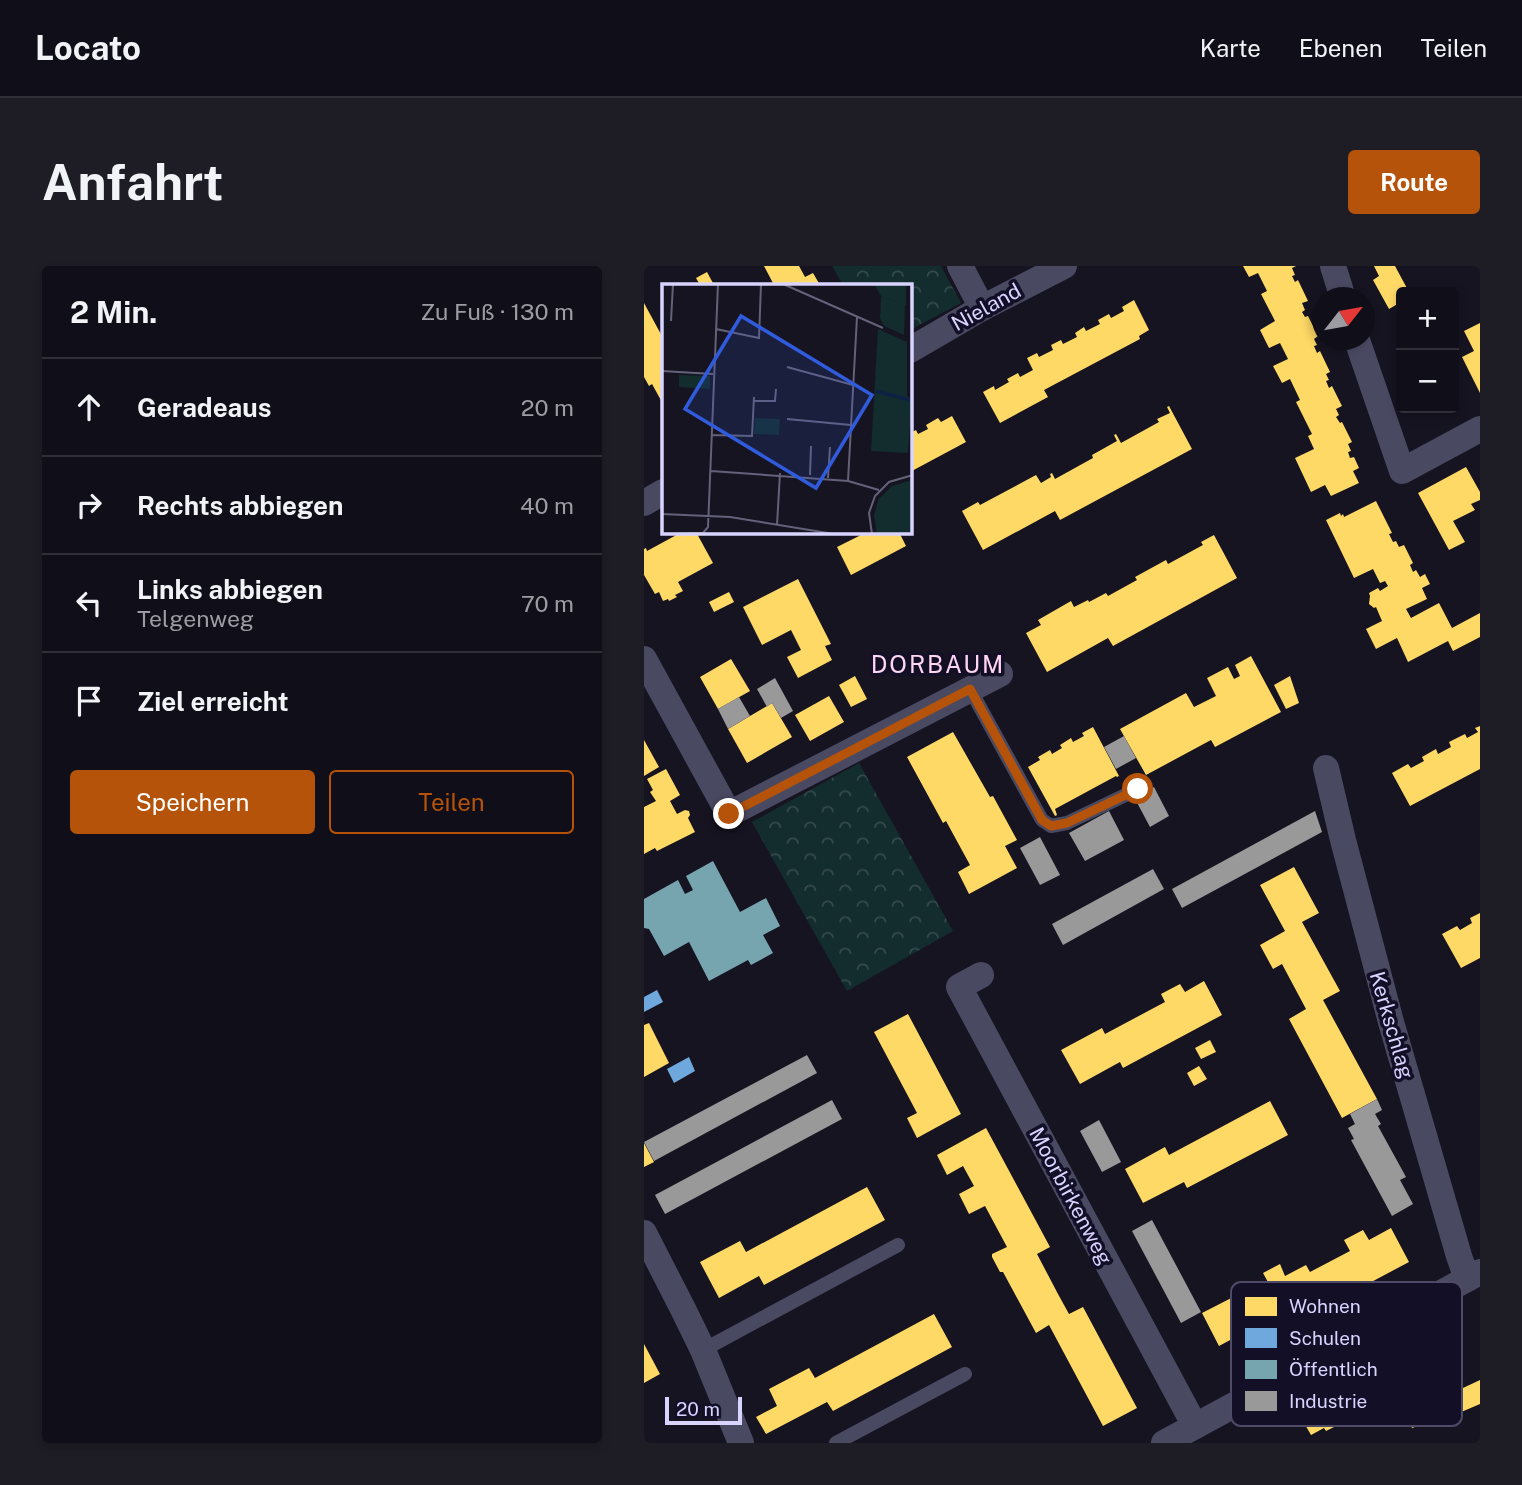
<!DOCTYPE html>
<html lang="de">
<meta charset="utf-8">
<style>
body{margin:0;font-family:"Public Sans",sans-serif;background:#1e1d26;color:#f1f3f6}
.controls{position:absolute;right:21px;top:21px;display:grid;overflow:hidden;border-radius:7px;box-shadow:0 4px 10px #0003}
.controls button{width:63px;height:63px;display:grid;place-items:center;padding:0;border:0;border-bottom:2px solid #302f38;background:#100f19;color:#f1f3f6;font:35px sans-serif}
.compass{position:absolute;left:668px;top:21px;width:63px;height:63px;border-radius:50%;background:#100f19;box-shadow:0 4px 10px #0003;rotate:59deg}
.scale{position:absolute;left:21px;bottom:18px;width:77px;box-sizing:border-box;padding-left:7px;border:4px solid #d9d4ff;border-top:0;font-size:19px;line-height:24px;white-space:nowrap;color:#d9d4ff;-webkit-text-stroke:5px #130f26;paint-order:stroke}
.stop{position:absolute;width:21px;height:21px;margin:-16px;border:5px solid #b45309;border-radius:50%;background:#fff}
.stop.end{background:#b45309;border-color:#fff;box-shadow:0 2px 7px #0008}
.list{margin:0;padding:0;list-style:none}
h2{display:flex;justify-content:space-between;align-items:center;height:91px;margin:0;padding:0 28px;font-size:30px}
h2 small{font-size:23px;font-weight:400;color:#9c9ca2}
.list li{display:grid;grid-template-columns:46px 1fr auto;gap:21px;align-items:center;box-sizing:border-box;height:98px;padding:0 28px;border-top:2px solid #302f38}
.list b{display:block;font-size:26px;white-space:nowrap}
.list p{margin:0;font-size:23px;white-space:nowrap;color:#9c9ca2}
.list em{font-size:23px;font-style:normal;color:#9c9ca2}
.actions{display:flex;gap:14px;padding:21px 28px}
.actions a{flex:1;padding:16px 0;border:2px solid #b45309;border-radius:7px;text-align:center;font-size:24px;color:#b45309}
.actions .main{background:#b45309;color:#fff}
.icon{flex:none;width:38px;height:38px;fill:none;stroke:currentColor;stroke-width:2;stroke-linecap:round;stroke-linejoin:round}
.map{position:relative;flex:none;width:836px;height:1177px;overflow:hidden;border-radius:7px}
header{display:flex;align-items:center;gap:42px;box-sizing:border-box;height:98px;padding:0 35px;background:#100f19;border-bottom:2px solid #302f38}
header strong{font-size:33px}
nav{display:flex;gap:38px;margin-inline-start:auto;font-size:24px}
.intro{display:flex;align-items:center;justify-content:space-between;box-sizing:border-box;height:168px;padding:0 42px}
h1{margin:0;font-size:49px}
.button{padding:18px 32px;border-radius:7px;background:#b45309;color:#fff;font-size:24px;font-weight:700}
main{display:flex;gap:42px;padding:0 42px}
aside{flex:1;background:#100f19;border-radius:7px;box-shadow:0 4px 10px #0003}
.map>svg:first-child{display:block}
.park{fill:url(#park-crowns)}
.homes{fill:#ffd966}
.schools{fill:#6fa8dc}
.public{fill:#76a5af}
.industry{fill:#999}
.lines{fill:none;stroke-linecap:round;stroke-linejoin:round}
.service{stroke:#4a4962;stroke-width:14}
.minor{stroke:#4a4962;stroke-width:26}
.route{stroke:#b45309;stroke-width:9}
.labels{text-anchor:middle;dominant-baseline:central;stroke-width:7;stroke-linejoin:round;paint-order:stroke}
.street-label{font-size:21px;fill:#d9d4ff;stroke:#130f26}
.quarter-label{font-size:24px;letter-spacing:2px;fill:#ffd6f0;stroke:#130f26}
.inset-river{fill:none;stroke:#0d2144;stroke-width:3.5}
.inset-road{fill:none;stroke:#64617a;stroke-width:2}
.view{fill:#305bdc;fill-opacity:0.15;stroke:#305bdc;stroke-width:3.5}
.inset-edge{fill:none;stroke:#d9d4ff;stroke-width:3.5}
.key{fill:#130f26;stroke:#4e4a67;stroke-width:2}
.key-label{font-size:19px;fill:#d9d4ff}
</style>
<header>
<strong>Locato</strong>
<nav><a>Karte</a><a>Ebenen</a><a>Teilen</a></nav>
</header>
<div class="intro"><h1>Anfahrt</h1><a class="button">Route</a></div>
<main>
<aside>
<h2>2 Min.<small>Zu Fuß · 130 m</small></h2>
<ul class="list">
<li><svg class="icon" aria-label="ahead" viewBox="0 0 24 24"><path d="M12 20V5M6 11l6-6 6 6"/></svg><div><b>Geradeaus</b></div><em>20 m</em></li>
<li><svg class="icon" aria-label="right" viewBox="0 0 24 24"><path d="M7 20v-9h11M14 6l5 5-5 5"/></svg><div><b>Rechts abbiegen</b></div><em>40 m</em></li>
<li><svg class="icon" aria-label="left" viewBox="0 0 24 24"><path d="M17 20v-9H6M10 6l-5 5 5 5"/></svg><div><b>Links abbiegen</b><p>Telgenweg</p></div><em>70 m</em></li>
<li><svg class="icon" aria-label="arrive" viewBox="0 0 24 24"><path d="M6 21V4h12l-3 4 3 4H6"/></svg><div><b>Ziel erreicht</b></div></li>
</ul>
<div class="actions"><a class="main">Speichern</a><a>Teilen</a></div>
</aside>
<div class="map">
<svg width="836" height="1177" viewBox="0 0 836 1177">
<defs>
<pattern id="park-crowns" width="20" height="18" patternUnits="userSpaceOnUse" patternTransform="scale(1.75)"><rect width="20" height="18" fill="#132c2d"/><path d="M2 6a3 3 0 1 1 6 0M12 15a3 3 0 1 1 6 0" fill="none" stroke="#354a4c"/></pattern>
</defs>
<rect width="100%" height="100%" fill="#161421"/>
<!-- park -->
<g class="park">
<polygon points="188,0 297,0 317,37 266,64 266,19 199,19"/>
<polygon points="215,497 309,665 203,725 108,556"/>
</g>
<!-- homes -->
<g class="homes">
<polygon points="120,0 155,0 161,11 169,7 176,19 130,19"/>
<polygon points="599,0 652,0 648,2 651,9 648,10 651,16 654,14 664,35 658,37 661,44 658,46 661,51 664,50 674,70 670,73 673,79 670,80 673,87 676,85 686,106 682,108 685,114 682,115 685,122 688,120 698,140 692,143 695,149 692,151 696,157 698,156 708,176 704,178 707,185 704,186 706,192 710,191 715,202 709,205 715,217 687,230 681,219 667,226 651,192 670,183 664,170 668,168 652,136 656,134 646,113 638,117 629,100 644,93 636,77 625,82 616,64 631,55 617,28 623,25 614,7 605,11"/>
<polygon points="730,0 751,0 765,26 757,26 757,36 745,43 729,14 735,10"/>
<polygon points="63,6 70,19 56,19 52,12"/>
<polygon points="490,34 505,64 495,70 496,73 400,124 404,131 356,157 339,126 350,120 351,124 365,116 363,113 374,107 376,111 389,104 383,92 393,87 395,91 409,84 407,79 417,74 419,78 433,71 431,67 440,61 442,65 456,58 454,54 465,48 467,52 480,45 478,41"/>
<polygon points="0,37 19,72 19,138 8,118 5,120 0,111"/>
<polygon points="836,57 836,127 818,91 830,85 820,65"/>
<polygon points="525,140 548,183 416,254 411,245 339,284 318,245 334,236 336,239 392,209 397,217 407,211 406,208 408,207 411,213 449,192 448,189 473,175 470,169 472,168 477,177 515,156 513,153 526,147 523,141"/>
<polygon points="308,150 322,176 266,206 266,167 272,164 274,168 284,163 282,159 294,152 297,156"/>
<polygon points="822,201 836,226 836,234 827,238 831,244 809,255 821,276 805,284 774,227"/>
<polygon points="732,235 748,267 745,268 749,276 752,275 755,281 760,279 769,297 766,299 769,306 772,304 776,311 781,308 786,318 778,322 783,333 762,343 767,352 795,337 808,362 836,347 836,371 809,385 804,375 764,396 753,372 732,383 722,363 738,355 732,341 730,342 725,338 726,330 725,327 734,322 736,325 744,320 741,315 736,317 729,303 710,312 682,254 696,247 697,250 699,248 700,251"/>
<polygon points="38,266 52,266 69,297 34,316 39,325 31,329 33,331 25,335 24,333 19,335 15,326 11,328 0,309 0,283 2,282 3,285"/>
<polygon points="223,266 255,266 262,280 207,309 193,281"/>
<polygon points="570,269 593,312 469,380 464,372 403,406 382,367 397,359 394,354 427,335 430,341 444,334 445,336 462,327 464,330 493,314 491,311 522,294 524,298 559,279 557,276"/>
<polygon points="154,313 187,378 181,380 188,394 154,412 143,391 157,384 147,364 118,379 99,341"/>
<polygon points="85,326 90,336 70,346 65,336"/>
<polygon points="607,390 637,446 571,481 567,474 502,509 476,463 542,427 550,441 572,430 563,412 584,401 590,413 596,410 591,399"/>
<polygon points="87,393 106,425 74,443 56,411"/>
<polygon points="211,410 223,433 207,441 195,419"/>
<polygon points="646,410 655,437 642,443 630,419"/>
<polygon points="185,430 200,456 166,475 151,449"/>
<polygon points="128,437 148,471 103,497 84,463"/>
<polygon points="836,460 836,503 766,540 748,507 764,498 767,502 780,495 778,491 792,483 794,488 807,481 805,476 821,468 823,472 834,466 831,462"/>
<polygon points="449,461 475,510 473,511 472,510 411,543 413,549 411,550 384,501 396,494 394,491 406,484 408,488 418,482 416,479 427,472 429,476 440,470 438,467"/>
<polygon points="309,466 346,531 349,530 373,574 361,580 373,602 325,628 314,606 326,599 302,555 299,557 263,491"/>
<polygon points="0,474 15,501 0,510"/>
<polygon points="22,503 36,529 26,535 33,548 41,544 45,545 46,549 44,552 51,566 13,585 11,582 0,588 0,541 12,535 6,526 9,524 3,513"/>
<polygon points="650,601 675,647 658,656 696,725 679,734 733,833 698,852 645,753 662,743 638,698 629,703 616,679 641,665 616,619"/>
<polygon points="836,647 836,692 817,702 798,668 813,660 816,664 828,657 826,652"/>
<polygon points="560,715 578,749 479,802 476,796 436,818 417,784 458,762 461,768 521,736 517,728 536,718 541,726"/>
<polygon points="264,748 317,848 273,872 263,852 273,847 230,766"/>
<polygon points="5,757 25,797 0,811 0,759"/>
<polygon points="566,774 572,786 557,793 551,782"/>
<polygon points="555,800 563,813 550,820 543,807"/>
<polygon points="626,835 644,869 543,922 540,916 499,937 481,903 521,881 525,889"/>
<polygon points="342,862 406,981 393,988 414,1028 425,1048 439,1041 493,1142 459,1160 405,1059 392,1067 359,1006 356,1006 348,991 348,988 363,981 341,940 325,948 315,928 330,920 319,900 303,909 293,889"/>
<polygon points="0,877 10,896 0,901"/>
<polygon points="223,921 241,954 120,1019 115,1010 75,1032 56,996 96,975 102,986"/>
<polygon points="747,962 765,996 684,1039 680,1033 620,1065 616,1058 575,1080 558,1047 599,1026 602,1031 625,1018 619,1007 636,998 641,1010 662,999 666,1006 706,985 700,974 719,964 725,974"/>
<polygon points="290,1048 308,1081 189,1145 183,1136 122,1168 112,1151 133,1140 125,1123 165,1102 171,1112"/>
<polygon points="0,1078 16,1108 0,1117"/>
<polygon points="812,1107 819,1122 836,1114 836,1138 815,1147 814,1144 803,1148 805,1152 796,1156 794,1153 768,1162 758,1141 770,1135 768,1131 794,1121 792,1116"/>
<polygon points="695,1115 703,1130 713,1124 724,1143 701,1155 698,1151 688,1157 690,1161 682,1165 680,1162 667,1169 652,1143 668,1134 669,1135 678,1130 675,1125"/>
</g>
<!-- schools -->
<g class="schools">
<polygon points="13,724 19,736 0,746 0,731"/>
<polygon points="45,791 51,805 30,817 23,803"/>
</g>
<!-- public -->
<polygon class="public" points="69,595 96,646 122,632 136,660 119,669 129,687 107,699 104,694 65,715 45,676 20,690 5,663 0,662 0,633 34,614 41,628 49,624 42,610"/>
<!-- industry -->
<g class="industry">
<polygon points="131,412 149,445 137,452 128,437 123,441 113,423"/>
<polygon points="95,431 106,450 84,463 74,443"/>
<polygon points="480,470 492,492 472,503 460,481"/>
<polygon points="510,521 525,550 506,561 490,531"/>
<polygon points="465,545 480,574 441,595 425,567"/>
<polygon points="671,545 678,566 538,642 528,623"/>
<polygon points="396,571 416,609 396,619 376,582"/>
<polygon points="509,603 520,623 419,679 408,658"/>
<polygon points="163,789 173,807 10,895 0,876"/>
<polygon points="733,833 738,844 731,848 737,858 734,860 762,911 756,914 769,938 748,950 707,874 710,873 704,862 711,858 706,848"/>
<polygon points="188,834 198,853 21,948 11,929"/>
<polygon points="455,854 477,896 458,906 436,865"/>
<polygon points="508,954 557,1046 537,1057 488,965"/>
</g>
<g class="lines">
<!-- service -->
<g class="service">
<polyline points="326,423 398,554 407,560 423,557 494,523"/>
<polyline points="59,1084 254,979"/>
<polyline points="192,1177 321,1108"/>
</g>
<!-- minor -->
<g class="minor">
<polyline points="316,0 338,42"/>
<polyline points="689,0 699,32"/>
<polyline points="713,74 758,205 836,163"/>
<polyline points="266,84 338,42 420,0"/>
<polyline points="0,237 19,226"/>
<polyline points="0,393 85,548 356,408"/>
<polyline points="682,502 699,574 747,756 815,990 823,1013"/>
<polyline points="337,709 315,721 551,1160"/>
<polyline points="0,967 39,1043 59,1084 97,1177"/>
<polyline points="520,1177 836,1006"/>
</g>
</g>
<g class="lines">
<!-- route -->
<polyline class="route" points="85,548 326,423 398,554 407,560 423,557 494,523"/>
</g>
<g class="labels">
<!-- street labels -->
<g class="street-label">
<text transform="translate(342 41) rotate(-29)">Nieland</text>
<text transform="translate(748 759) rotate(74)">Kerkschlag</text>
<text transform="translate(427 930) rotate(62)">Moorbirkenweg</text>
</g>
<!-- quarter labels -->
<g class="quarter-label">
<text x="294" y="398">DORBAUM</text>
</g>
</g>
<!-- overview -->
<g transform="translate(18 18)">
<rect width="250" height="250" fill="#161421"/>
<path d="M212 0H244V22L219 12ZM216 45 245 58V112L250 115 246 169 209 167Z" fill="#132c2d"/>
<path d="M250 196V250H215L212 232 216 216 230 202Z" fill="#132c2d"/>
<path d="M219 12 243 21 242 51 222 42 218 34ZM17 91 48 92V105L17 103ZM93 134 118 135 117 151 92 150Z" fill="#132c2d"/>
<path class="inset-river" d="M214 107 251 117"/>
<path class="inset-road" d="M121 0 221 44M195 33 186 197 217 206M9 37 11 0M54 45 97 54 99 0M125 83 191 101M0 87 51 90M92 117H113L114 105M125 135 189 141M49 151 90 152 92 113M49 187 186 197M148 191 149 162M166 194 168 163M0 230 68 233 172 250M115 241 118 189M3 250 41 249 46 243 56 0M210 250 207 229 213 212 227 198 251 191"/>
<path class="view" d="M79 32 210 111 154 204 23 125Z"/>
<rect width="250" height="250" class="inset-edge"/>
</g>
<!-- legend -->
<rect x="587" y="1016" width="231" height="144" rx="10" class="key"/>
<rect x="601" y="1031" width="32" height="19" fill="#ffd966"/>
<rect x="601" y="1062" width="32" height="20" fill="#6fa8dc"/>
<rect x="601" y="1094" width="32" height="19" fill="#76a5af"/>
<rect x="601" y="1125" width="32" height="20" fill="#999"/>
<g class="key-label">
<text x="645" y="1047">Wohnen</text>
<text x="645" y="1079">Schulen</text>
<text x="645" y="1110">Öffentlich</text>
<text x="645" y="1142">Industrie</text>
</g>
</svg>
<div class="controls">
<button>+</button>
<button>−</button>
</div>
<svg class="compass" viewBox="-18 -18 36 36"><path d="M0-13l5 13h-10z" fill="#e53935"/><path d="M0 13l5-13h-10z" fill="#9c9ca2"/></svg>
<div class="scale">20 m</div>
<div class="stop" style="left:494px;top:523px"></div>
<div class="stop end" style="left:85px;top:548px"></div>
</div>
</main>
